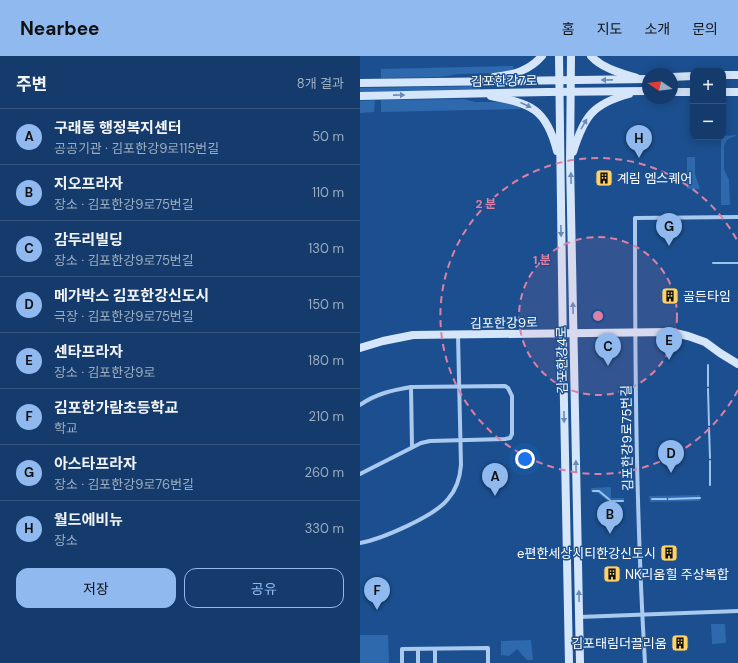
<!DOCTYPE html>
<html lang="ko">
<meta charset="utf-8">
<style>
body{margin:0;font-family:"DM Sans","Noto Sans KR",sans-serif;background:#214673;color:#f1f3f6}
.controls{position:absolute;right:12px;top:12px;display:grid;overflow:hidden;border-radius:8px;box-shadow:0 2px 10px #0003}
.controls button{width:36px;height:36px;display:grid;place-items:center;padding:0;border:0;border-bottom:1px solid #33557e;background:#143b6b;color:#f1f3f6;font:20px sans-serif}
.compass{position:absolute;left:282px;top:12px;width:36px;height:36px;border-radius:50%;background:#143b6b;box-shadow:0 2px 10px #0003;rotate:283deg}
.you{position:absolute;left:165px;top:403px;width:14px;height:14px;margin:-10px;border:3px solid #fff;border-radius:50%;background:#1a73e8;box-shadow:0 0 0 6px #1a73e833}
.badge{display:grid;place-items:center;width:26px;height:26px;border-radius:50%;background:#90b9f0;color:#111;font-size:13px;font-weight:700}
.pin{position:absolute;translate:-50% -33px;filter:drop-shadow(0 1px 2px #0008)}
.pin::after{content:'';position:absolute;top:21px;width:14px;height:12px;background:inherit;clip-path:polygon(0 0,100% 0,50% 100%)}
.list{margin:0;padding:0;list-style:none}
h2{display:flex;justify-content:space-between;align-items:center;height:52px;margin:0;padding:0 16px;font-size:17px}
h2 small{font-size:13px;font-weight:400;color:#9dadc1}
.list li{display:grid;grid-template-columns:26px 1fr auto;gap:12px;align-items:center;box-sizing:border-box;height:56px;padding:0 16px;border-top:1px solid #33557e}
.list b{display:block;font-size:15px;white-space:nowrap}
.list p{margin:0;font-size:13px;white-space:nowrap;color:#9dadc1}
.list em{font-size:13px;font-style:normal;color:#9dadc1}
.actions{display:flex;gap:8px;padding:12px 16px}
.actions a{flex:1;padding:9px 0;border:1px solid #90b9f0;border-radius:12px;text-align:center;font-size:14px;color:#90b9f0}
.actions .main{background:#90b9f0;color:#111}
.map{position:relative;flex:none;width:378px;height:607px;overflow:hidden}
header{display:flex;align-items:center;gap:24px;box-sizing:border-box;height:56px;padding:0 20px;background:#90b9f0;color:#111}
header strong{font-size:19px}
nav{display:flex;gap:22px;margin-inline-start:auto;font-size:14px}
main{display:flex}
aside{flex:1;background:#143b6b}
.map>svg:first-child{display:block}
.green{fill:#2e69ad}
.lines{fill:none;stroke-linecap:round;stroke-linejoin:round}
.stream{stroke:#9cc4f0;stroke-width:2}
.street{stroke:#a9c9ee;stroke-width:4}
.secondary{stroke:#d6e6fa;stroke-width:8}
.oneway{fill:#668bba}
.ring{fill:none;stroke:#dd80a5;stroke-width:2;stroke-dasharray:7 5}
.labels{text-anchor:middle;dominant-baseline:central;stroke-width:3;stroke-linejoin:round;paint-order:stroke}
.street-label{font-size:13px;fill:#fff;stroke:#1b4f8f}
.poi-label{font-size:13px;fill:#fff;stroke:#1b4f8f;text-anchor:start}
.centre{fill:#dd80a5;stroke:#1b4f8f;stroke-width:2}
.ring-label{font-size:12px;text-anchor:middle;font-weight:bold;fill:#dd80a5;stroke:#1b4f8f;stroke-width:3;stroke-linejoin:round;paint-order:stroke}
</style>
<header>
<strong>Nearbee</strong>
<nav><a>홈</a><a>지도</a><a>소개</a><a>문의</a></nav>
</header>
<main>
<aside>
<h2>주변<small>8개 결과</small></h2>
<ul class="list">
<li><span class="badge">A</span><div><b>구래동 행정복지센터</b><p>공공기관 · 김포한강9로115번길</p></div><em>50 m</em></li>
<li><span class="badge">B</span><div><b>지오프라자</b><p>장소 · 김포한강9로75번길</p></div><em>110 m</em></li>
<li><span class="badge">C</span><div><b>감두리빌딩</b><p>장소 · 김포한강9로75번길</p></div><em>130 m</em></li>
<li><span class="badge">D</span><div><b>메가박스 김포한강신도시</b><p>극장 · 김포한강9로75번길</p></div><em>150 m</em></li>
<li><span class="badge">E</span><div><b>센타프라자</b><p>장소 · 김포한강9로</p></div><em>180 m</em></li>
<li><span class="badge">F</span><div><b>김포한가람초등학교</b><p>학교</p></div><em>210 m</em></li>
<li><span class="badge">G</span><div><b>아스타프라자</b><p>장소 · 김포한강9로76번길</p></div><em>260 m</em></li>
<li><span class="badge">H</span><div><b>월드에비뉴</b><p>장소</p></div><em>330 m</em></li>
</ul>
<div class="actions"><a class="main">저장</a><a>공유</a></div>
</aside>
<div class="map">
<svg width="378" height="607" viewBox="0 0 378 607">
<rect width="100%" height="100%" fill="#1b4f8f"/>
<!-- green -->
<g class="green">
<polygon points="153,10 153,15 142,17 99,18 80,21 21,22 21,13"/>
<polygon points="119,30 121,32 119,34 0,36 0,32"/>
<polygon points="104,43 115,46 143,46 160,51 160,53 21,56 21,44"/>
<polygon points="15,44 14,56 0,57 0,45"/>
<polygon points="378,79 370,82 367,84 364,90 364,113 369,124 370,149 361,149 361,81 363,81 363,80"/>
<polygon points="327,101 335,101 335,118 340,133 327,133"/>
<polygon points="251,431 251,442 264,442 264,446 250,447 238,437 231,436 231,432"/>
<polygon points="340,439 340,442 291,443 340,443 340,445 290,446 289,440"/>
<polygon points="351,568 365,568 366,587 352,588"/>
<polygon points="0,579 28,579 29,607 0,607"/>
<polygon points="171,584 173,604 167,604 157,593 149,600 141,599 141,585"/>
</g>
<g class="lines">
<!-- stream -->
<g class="stream">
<polyline points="353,207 378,207"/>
<polyline points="348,309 348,330"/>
<polyline points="348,333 349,369"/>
<polyline points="349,372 350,402"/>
<polyline points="350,405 350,429"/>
<polyline points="233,435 239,435 251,445 263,445"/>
<polyline points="292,443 306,443"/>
<polyline points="309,443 340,442"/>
</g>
<!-- street -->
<g class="street">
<polyline points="51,331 52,391"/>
<path d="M0 349C15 338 33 334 51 331L145 330 148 332 152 340V378L150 382 145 383 70 385 61 387 0 418"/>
<path d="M0 487C22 483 75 460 88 443 97 433 100 422 101 409L98 279"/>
<polyline points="219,561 378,555"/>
<polyline points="58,593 58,607"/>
<polyline points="42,607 42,593 128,592 128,607"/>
<polyline points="75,607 75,593"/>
<path d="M285 607C276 459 275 310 275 162L378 161"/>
</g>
<!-- secondary -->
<g class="secondary">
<polyline points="199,0 203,295 209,607"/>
<polyline points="211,0 210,105 220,607"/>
<path d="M231 0C243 13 261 17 277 22"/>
<polyline points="363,19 378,19"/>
<path d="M134 21C153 19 169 15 182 0"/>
<polyline points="312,21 333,20"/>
<polyline points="0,27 288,23"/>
<polyline points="312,36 333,36"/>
<polyline points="363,36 378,36"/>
<polyline points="0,40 188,36 288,35"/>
<path d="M131 40C171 48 186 52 197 95"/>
<path d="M213 96C224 61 232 48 269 38"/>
<polyline points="0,292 23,285 53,279 311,276 328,280 345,286 360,297 378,308"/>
</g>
</g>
<!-- one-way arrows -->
<defs><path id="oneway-solid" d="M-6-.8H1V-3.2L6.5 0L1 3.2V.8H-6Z"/></defs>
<g class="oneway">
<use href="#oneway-solid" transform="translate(247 24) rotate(179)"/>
<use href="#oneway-solid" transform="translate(39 39) rotate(-1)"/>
<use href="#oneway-solid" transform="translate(166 49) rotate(24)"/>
<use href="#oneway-solid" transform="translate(224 68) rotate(-60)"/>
<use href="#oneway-solid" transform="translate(211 122) rotate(-91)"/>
<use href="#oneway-solid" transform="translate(201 175) rotate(89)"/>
<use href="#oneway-solid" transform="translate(213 252) rotate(-91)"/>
<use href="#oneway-solid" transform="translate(204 361) rotate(89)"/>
<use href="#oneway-solid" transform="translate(216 410) rotate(-91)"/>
<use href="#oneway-solid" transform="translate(219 540) rotate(-91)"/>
</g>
<!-- distance rings -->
<circle cx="238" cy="260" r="79" fill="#dd80a5" fill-opacity=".12"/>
<g class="ring">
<circle cx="238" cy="260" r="79"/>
<path d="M378 334A158 158 0 1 1 378 186"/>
</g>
<!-- icons -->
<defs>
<g id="building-square" transform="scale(0.9)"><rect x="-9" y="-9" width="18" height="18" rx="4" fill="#ffd166" stroke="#1b4f8f"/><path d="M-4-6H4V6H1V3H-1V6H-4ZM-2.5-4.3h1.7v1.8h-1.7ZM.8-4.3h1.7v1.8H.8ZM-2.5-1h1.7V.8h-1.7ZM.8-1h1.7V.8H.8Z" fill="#111"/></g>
</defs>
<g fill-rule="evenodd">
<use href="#building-square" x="244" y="122"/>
<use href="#building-square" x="310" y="240"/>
<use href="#building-square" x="309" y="497"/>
<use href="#building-square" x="252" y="518"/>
<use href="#building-square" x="320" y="587"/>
</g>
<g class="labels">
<!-- street labels -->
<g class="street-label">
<text transform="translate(144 25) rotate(-1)">김포한강7로</text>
<text transform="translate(144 267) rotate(-1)">김포한강9로</text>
<text transform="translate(202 304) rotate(-91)">김포한강4로</text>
<text transform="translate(267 382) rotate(-91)">김포한강9로75번길</text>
</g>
<!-- poi labels -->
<g class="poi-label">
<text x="257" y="122">계림 엠스퀘어</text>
<text x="323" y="240">골든타임</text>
<text x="296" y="497" text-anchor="end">e편한세상시티한강신도시</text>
<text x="265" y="518">NK리움힐 주상복합</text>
<text x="307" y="587" text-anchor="end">김포태림더끌리움</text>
</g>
</g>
<circle cx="238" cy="260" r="6" class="centre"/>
<g class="ring-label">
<text x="126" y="152">2 분</text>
<text x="182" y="208">1 분</text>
</g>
</svg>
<div class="controls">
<button>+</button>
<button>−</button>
</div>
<svg class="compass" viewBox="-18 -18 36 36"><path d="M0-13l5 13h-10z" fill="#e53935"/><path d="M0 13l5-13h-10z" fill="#9dadc1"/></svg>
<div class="you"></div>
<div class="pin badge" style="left:135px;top:440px">A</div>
<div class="pin badge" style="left:250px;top:478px">B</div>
<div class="pin badge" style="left:248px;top:310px">C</div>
<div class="pin badge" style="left:311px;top:417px">D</div>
<div class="pin badge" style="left:309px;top:304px">E</div>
<div class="pin badge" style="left:17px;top:554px">F</div>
<div class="pin badge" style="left:309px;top:190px">G</div>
<div class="pin badge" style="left:279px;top:102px">H</div>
</div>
</main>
